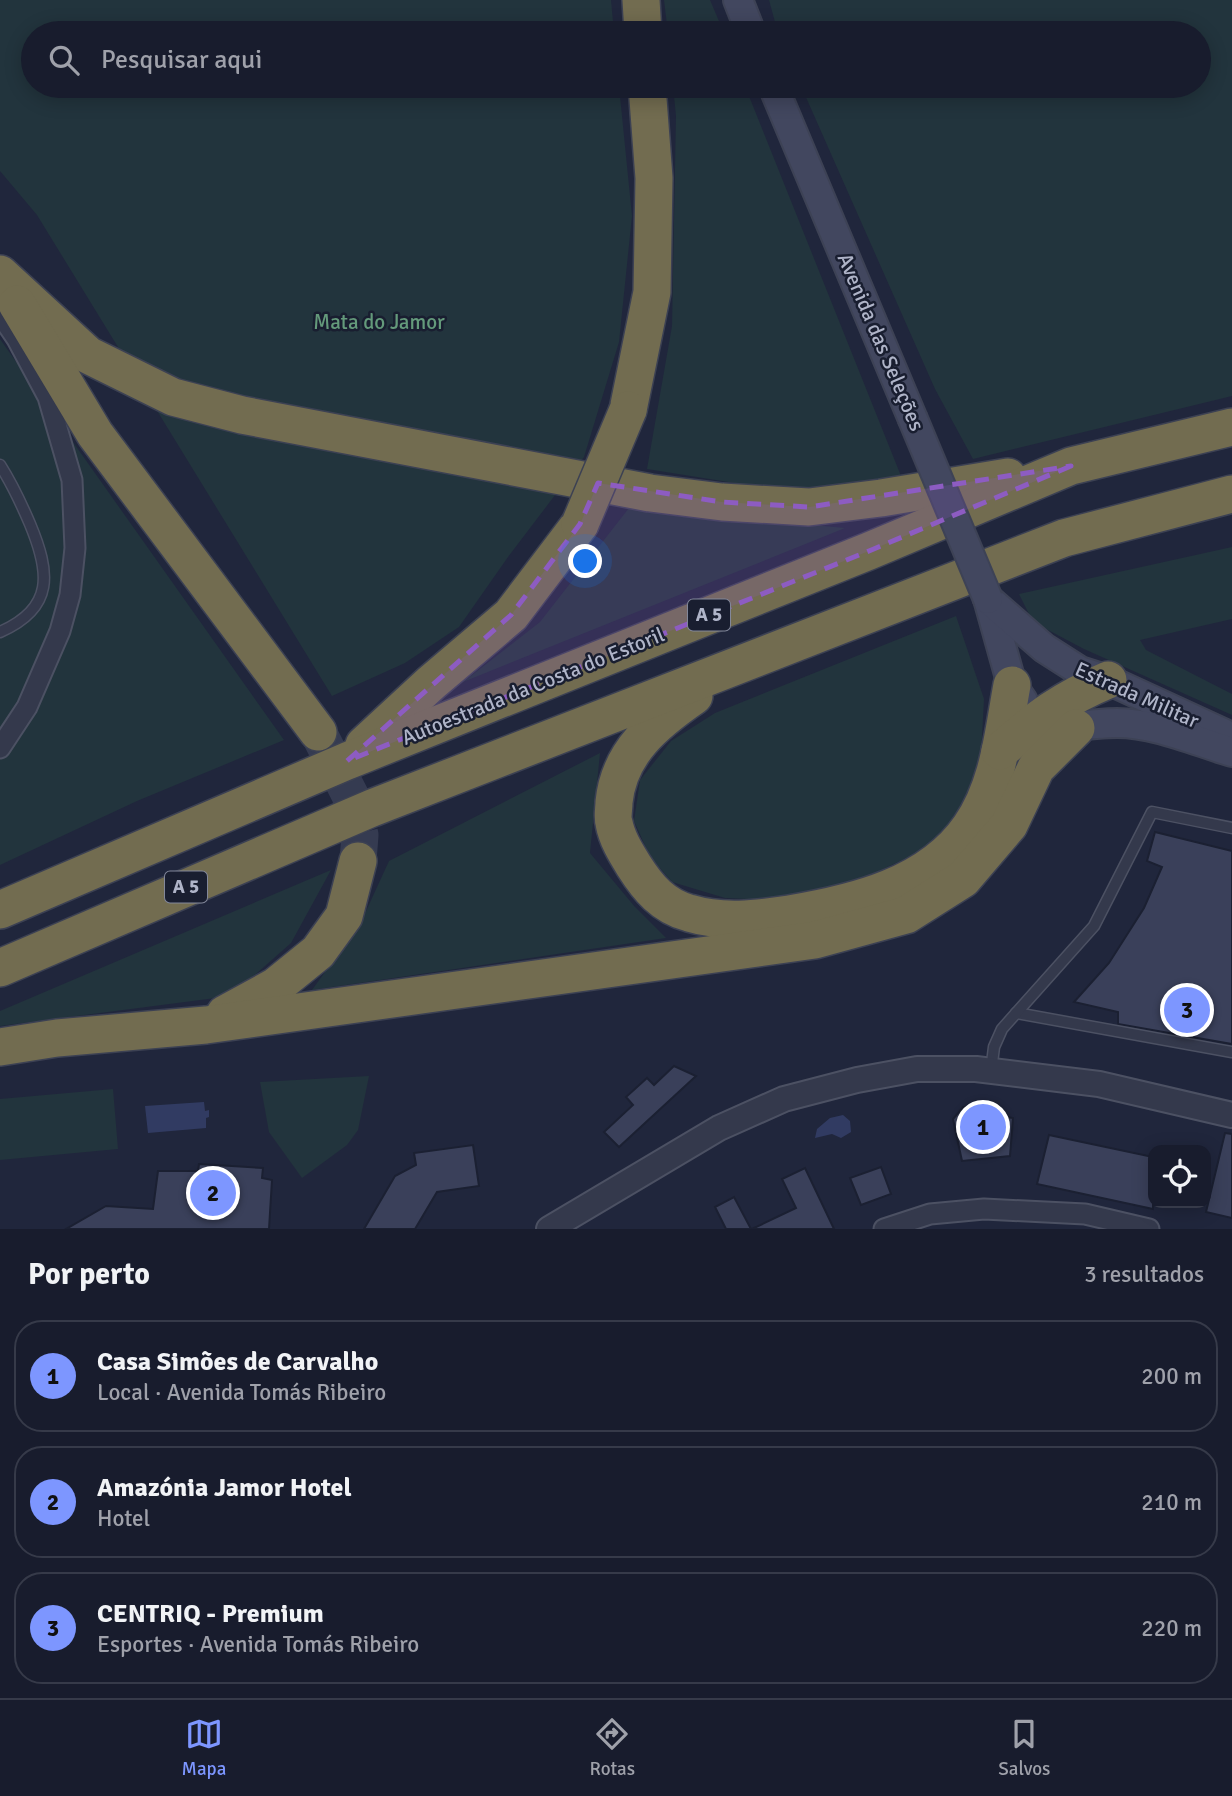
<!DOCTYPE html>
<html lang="pt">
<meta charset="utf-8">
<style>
body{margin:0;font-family:Signika,sans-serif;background:#252939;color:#f1f3f6}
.controls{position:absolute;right:21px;bottom:21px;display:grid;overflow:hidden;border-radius:14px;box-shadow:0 4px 18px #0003}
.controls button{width:63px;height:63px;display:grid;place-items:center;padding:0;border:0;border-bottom:2px solid #363a49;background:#181c2d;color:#f1f3f6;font:35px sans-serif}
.you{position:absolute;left:586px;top:562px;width:24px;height:24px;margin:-18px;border:5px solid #fff;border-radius:50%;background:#1a73e8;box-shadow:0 0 0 10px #1a73e833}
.badge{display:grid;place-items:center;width:46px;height:46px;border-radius:50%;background:#7d96ff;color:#111;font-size:23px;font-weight:700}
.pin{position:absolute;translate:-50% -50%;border:4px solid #fff;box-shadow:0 2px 7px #0006}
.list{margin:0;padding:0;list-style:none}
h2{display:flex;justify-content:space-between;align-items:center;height:91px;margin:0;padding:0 28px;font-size:30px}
h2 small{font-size:23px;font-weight:400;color:#9fa1aa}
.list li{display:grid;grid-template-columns:46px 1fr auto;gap:21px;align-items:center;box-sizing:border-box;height:112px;margin:0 14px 14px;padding:0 14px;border:2px solid #363a49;border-radius:28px}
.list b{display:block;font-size:26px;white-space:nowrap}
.list p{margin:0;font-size:23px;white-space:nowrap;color:#9fa1aa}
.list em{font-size:23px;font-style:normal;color:#9fa1aa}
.icon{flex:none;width:38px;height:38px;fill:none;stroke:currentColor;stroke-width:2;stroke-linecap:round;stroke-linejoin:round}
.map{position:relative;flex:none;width:1232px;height:1229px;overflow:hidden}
.search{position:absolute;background:#181c2d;box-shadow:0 4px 18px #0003;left:21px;right:21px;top:21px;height:77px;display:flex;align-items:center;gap:18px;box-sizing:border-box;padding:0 24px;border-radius:38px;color:#9fa1aa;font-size:26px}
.sheet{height:469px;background:#181c2d}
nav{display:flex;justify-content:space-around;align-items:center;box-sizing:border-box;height:98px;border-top:2px solid #363a49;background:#181c2d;font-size:19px;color:#9fa1aa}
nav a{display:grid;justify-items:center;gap:4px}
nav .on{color:#7d96ff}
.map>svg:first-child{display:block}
.green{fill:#22343d}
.water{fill:#313b62}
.building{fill:#3a405a;stroke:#1b2032;stroke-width:2}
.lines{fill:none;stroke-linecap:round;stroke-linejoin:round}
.motorway-tunnel{stroke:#353b51;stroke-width:37;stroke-dasharray:37 18;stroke-linecap:butt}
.service-casing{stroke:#4c5163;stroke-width:13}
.minor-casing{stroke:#4c5163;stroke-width:23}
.tertiary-casing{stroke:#4c5163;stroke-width:28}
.secondary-casing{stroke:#3d4255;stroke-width:32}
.motorway-casing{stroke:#3c4153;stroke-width:40}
.service{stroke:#34394c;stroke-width:10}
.minor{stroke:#34394c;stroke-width:19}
.tertiary{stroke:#34394c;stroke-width:24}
.secondary{stroke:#42475f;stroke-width:28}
.motorway{stroke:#726c50;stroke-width:37}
.secondary-bridge-casing{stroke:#3d4255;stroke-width:32;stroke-linecap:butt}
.motorway-bridge-casing{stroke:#3c4153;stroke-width:40;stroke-linecap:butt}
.secondary-bridge{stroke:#42475f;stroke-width:28}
.motorway-bridge{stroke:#726c50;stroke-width:37}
.marked{fill:#8d5cc2;fill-opacity:0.2;stroke:#8d5cc2;stroke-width:5;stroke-dasharray:14 9;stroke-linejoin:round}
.labels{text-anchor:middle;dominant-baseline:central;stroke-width:5;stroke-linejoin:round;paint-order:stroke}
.shield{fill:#191e30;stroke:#82879a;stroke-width:2}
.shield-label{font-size:19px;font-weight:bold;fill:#afb4c8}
.park-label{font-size:21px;fill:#649a7b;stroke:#191e30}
.street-label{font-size:21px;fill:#afb4c8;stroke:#191e30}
</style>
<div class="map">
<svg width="1232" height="1229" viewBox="0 0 1232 1229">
<rect width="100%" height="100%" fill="#20263c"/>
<!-- green -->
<g class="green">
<polygon points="0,0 611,0 614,33 33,33 33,86 619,86 632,216 619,342 584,457 508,557 459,627 405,663 332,696 37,215 0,171"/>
<polygon points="664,0 710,0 724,33 668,33"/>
<polygon points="769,0 1232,0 1232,396 973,459 935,389 801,86 1199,86 1199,33 778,33"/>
<polygon points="673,86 745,86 901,476 785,491 647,469 672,326 676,116"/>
<polygon points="0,339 284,740 137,801 0,865"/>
<polygon points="629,508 845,528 463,682 540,622"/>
<polygon points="1232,547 1232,619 1140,640 1146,650 1232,694 1232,715 1084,649 1033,622 1019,594"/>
<polygon points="956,616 984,699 980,775 958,822 922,851 866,877 792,901 725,898 672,882 650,857 634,821 640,780 671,741 715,713"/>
<polygon points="600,753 590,853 635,907 666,938 312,990 361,922 389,861"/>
<polygon points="331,870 291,943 231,996 0,1026 0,1011"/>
<polygon points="369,1076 358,1130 347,1145 302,1178 269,1132 260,1082"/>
<polygon points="113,1089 118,1149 0,1160 0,1099"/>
</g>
<!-- water -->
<g class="water">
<polygon points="204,1102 205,1111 209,1110 209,1117 206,1118 206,1128 148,1133 145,1106"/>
<polygon points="843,1115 850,1121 851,1132 841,1138 832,1134 815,1138 817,1129 830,1118"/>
</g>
<!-- building -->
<g class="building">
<polygon points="1155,832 1232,851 1232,1044 1118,1024 1118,1012 1074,1002 1109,963 1144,908 1162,867 1147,861"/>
<polygon points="674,1066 696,1076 619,1147 604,1132 633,1105 626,1097 647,1078 654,1085"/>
<polygon points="963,1107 998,1112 1000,1116 1013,1118 1010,1156 962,1161 953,1119"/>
<polygon points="1225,1133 1232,1134 1232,1218 1206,1212"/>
<polygon points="1049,1135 1153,1157 1153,1209 1037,1184"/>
<polygon points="473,1145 479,1186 437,1192 415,1229 364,1229 395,1176 416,1165 414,1153"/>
<polygon points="199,1164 263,1168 262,1178 272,1180 269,1229 66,1229 106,1206 153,1209 158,1171 198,1171"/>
<polygon points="881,1167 891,1194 861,1205 850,1178"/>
<polygon points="805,1168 834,1229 752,1229 796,1208 782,1179"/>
<polygon points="734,1197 751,1229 726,1229 715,1207"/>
</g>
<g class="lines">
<!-- motorway-tunnel -->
<polyline class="motorway-tunnel" points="318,732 350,795 360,835 358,861"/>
<!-- service casing -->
<g class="service-casing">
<g id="service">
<path d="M0 465C12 484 21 503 30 524 50 572 55 608 0 632"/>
<polyline points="1016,1013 1232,1052"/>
<polyline points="991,1071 994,1047 1002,1029 1094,926 1152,812 1232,828"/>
</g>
</g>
<!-- minor casing -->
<g class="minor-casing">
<g id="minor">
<polyline points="0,314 17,339 48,397 72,480 75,548 70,595 60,631 27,707 0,748"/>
<polyline points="884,1229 930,1214 984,1209 1085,1214 1149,1229"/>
</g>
</g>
<!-- tertiary casing -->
<g class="tertiary-casing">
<polyline id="tertiary" points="549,1229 719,1128 784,1099 857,1080 917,1069 976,1069 1099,1084 1232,1115"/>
</g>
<!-- secondary casing -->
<g class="secondary-casing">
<g id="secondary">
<polyline points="738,0 751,33"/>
<polyline points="773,86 912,417"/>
<polyline points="988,599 1012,685 1023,701"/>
<polyline points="988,599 1044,648 1080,671 1108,680 1223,733"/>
<path d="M1058 723C1080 728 1095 723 1117 723 1156 723 1195 741 1232 752"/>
</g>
</g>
<!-- motorway casing -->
<g class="motorway-casing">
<g id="motorway">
<polyline points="641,0 643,33"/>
<polyline points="0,274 88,355 173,397 242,415 650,493 722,502 809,507 881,498 1008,477"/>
<polyline points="17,304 95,434 318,732"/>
<polyline points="628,410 652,292 654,178 647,86"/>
<path d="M694 696C655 723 619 752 614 802 614 809 612 817 614 823 617 839 626 853 634 866 648 888 663 906 689 913 722 923 756 919 789 914 855 903 930 885 970 827 999 785 1003 733 1012 685"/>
<polyline points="364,745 431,683 511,615 580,524"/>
<path d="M1000 751C1037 719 1062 699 1108 680"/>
<polyline points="0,910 347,761 869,551 1071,466 1232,427"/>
<polyline points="0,968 372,808 1064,538 1232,494"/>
<polyline points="225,1014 276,986 318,952 344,916 358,861"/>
<polyline points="0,1047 57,1038 206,1025 815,940 906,915 963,879 1009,825 1036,768 1076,728"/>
</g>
</g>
<!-- service -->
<use href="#service" class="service"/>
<!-- minor -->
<use href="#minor" class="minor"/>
<!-- tertiary -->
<use href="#tertiary" class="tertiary"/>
<!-- secondary -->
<use href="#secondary" class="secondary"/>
<!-- motorway -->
<use href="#motorway" class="motorway"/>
<!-- secondary-bridge casing -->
<g class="secondary-bridge-casing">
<polyline id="secondary-bridge" points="912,417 988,599"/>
</g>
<!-- motorway-bridge casing -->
<g class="motorway-bridge-casing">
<polyline id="motorway-bridge" points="580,524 628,410"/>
</g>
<!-- secondary-bridge -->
<use href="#secondary-bridge" class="secondary-bridge"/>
<!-- motorway-bridge -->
<use href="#motorway-bridge" class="motorway-bridge"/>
</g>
<!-- marked area -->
<path class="marked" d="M1071 466 869 551 347 761 511 615 580 524 598 483 722 502 809 507Z"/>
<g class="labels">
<!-- shield labels -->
<g class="shield">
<rect x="688" y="599.5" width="42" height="31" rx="5"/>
<rect x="165" y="871.5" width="42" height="31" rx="5"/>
</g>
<g class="shield-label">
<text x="709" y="615">A 5</text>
<text x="186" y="887">A 5</text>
</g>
<!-- park labels -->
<g class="park-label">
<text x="379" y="322">Mata do Jamor</text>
</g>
<!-- street labels -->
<g class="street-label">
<text transform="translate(881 342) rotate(67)">Avenida das Seleções</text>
<text transform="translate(533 686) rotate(-22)">Autoestrada da Costa do Estoril</text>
<text transform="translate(1137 695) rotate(24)">Estrada Militar</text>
</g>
</g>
</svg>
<div class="controls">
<button><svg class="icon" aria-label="locate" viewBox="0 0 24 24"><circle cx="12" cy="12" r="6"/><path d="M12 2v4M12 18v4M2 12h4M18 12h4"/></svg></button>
</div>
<div class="you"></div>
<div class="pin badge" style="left:983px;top:1127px">1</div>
<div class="pin badge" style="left:213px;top:1193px">2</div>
<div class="pin badge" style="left:1187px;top:1010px">3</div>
<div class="search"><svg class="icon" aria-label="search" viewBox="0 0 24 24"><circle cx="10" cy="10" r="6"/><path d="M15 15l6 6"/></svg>Pesquisar aqui</div>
</div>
<section class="sheet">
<h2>Por perto<small>3 resultados</small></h2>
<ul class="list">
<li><span class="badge">1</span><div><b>Casa Simões de Carvalho</b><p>Local · Avenida Tomás Ribeiro</p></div><em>200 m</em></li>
<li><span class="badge">2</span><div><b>Amazónia Jamor Hotel</b><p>Hotel</p></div><em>210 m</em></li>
<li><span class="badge">3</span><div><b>CENTRIQ - Premium</b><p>Esportes · Avenida Tomás Ribeiro</p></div><em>220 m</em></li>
</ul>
</section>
<nav>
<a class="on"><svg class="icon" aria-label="map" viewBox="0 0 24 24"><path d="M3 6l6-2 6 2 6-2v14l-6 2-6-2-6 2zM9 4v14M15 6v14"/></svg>Mapa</a>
<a><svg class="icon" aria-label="directions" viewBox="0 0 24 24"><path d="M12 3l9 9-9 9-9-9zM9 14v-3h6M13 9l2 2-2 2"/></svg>Rotas</a>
<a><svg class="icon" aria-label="saved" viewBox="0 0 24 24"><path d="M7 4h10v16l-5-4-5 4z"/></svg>Salvos</a>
</nav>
